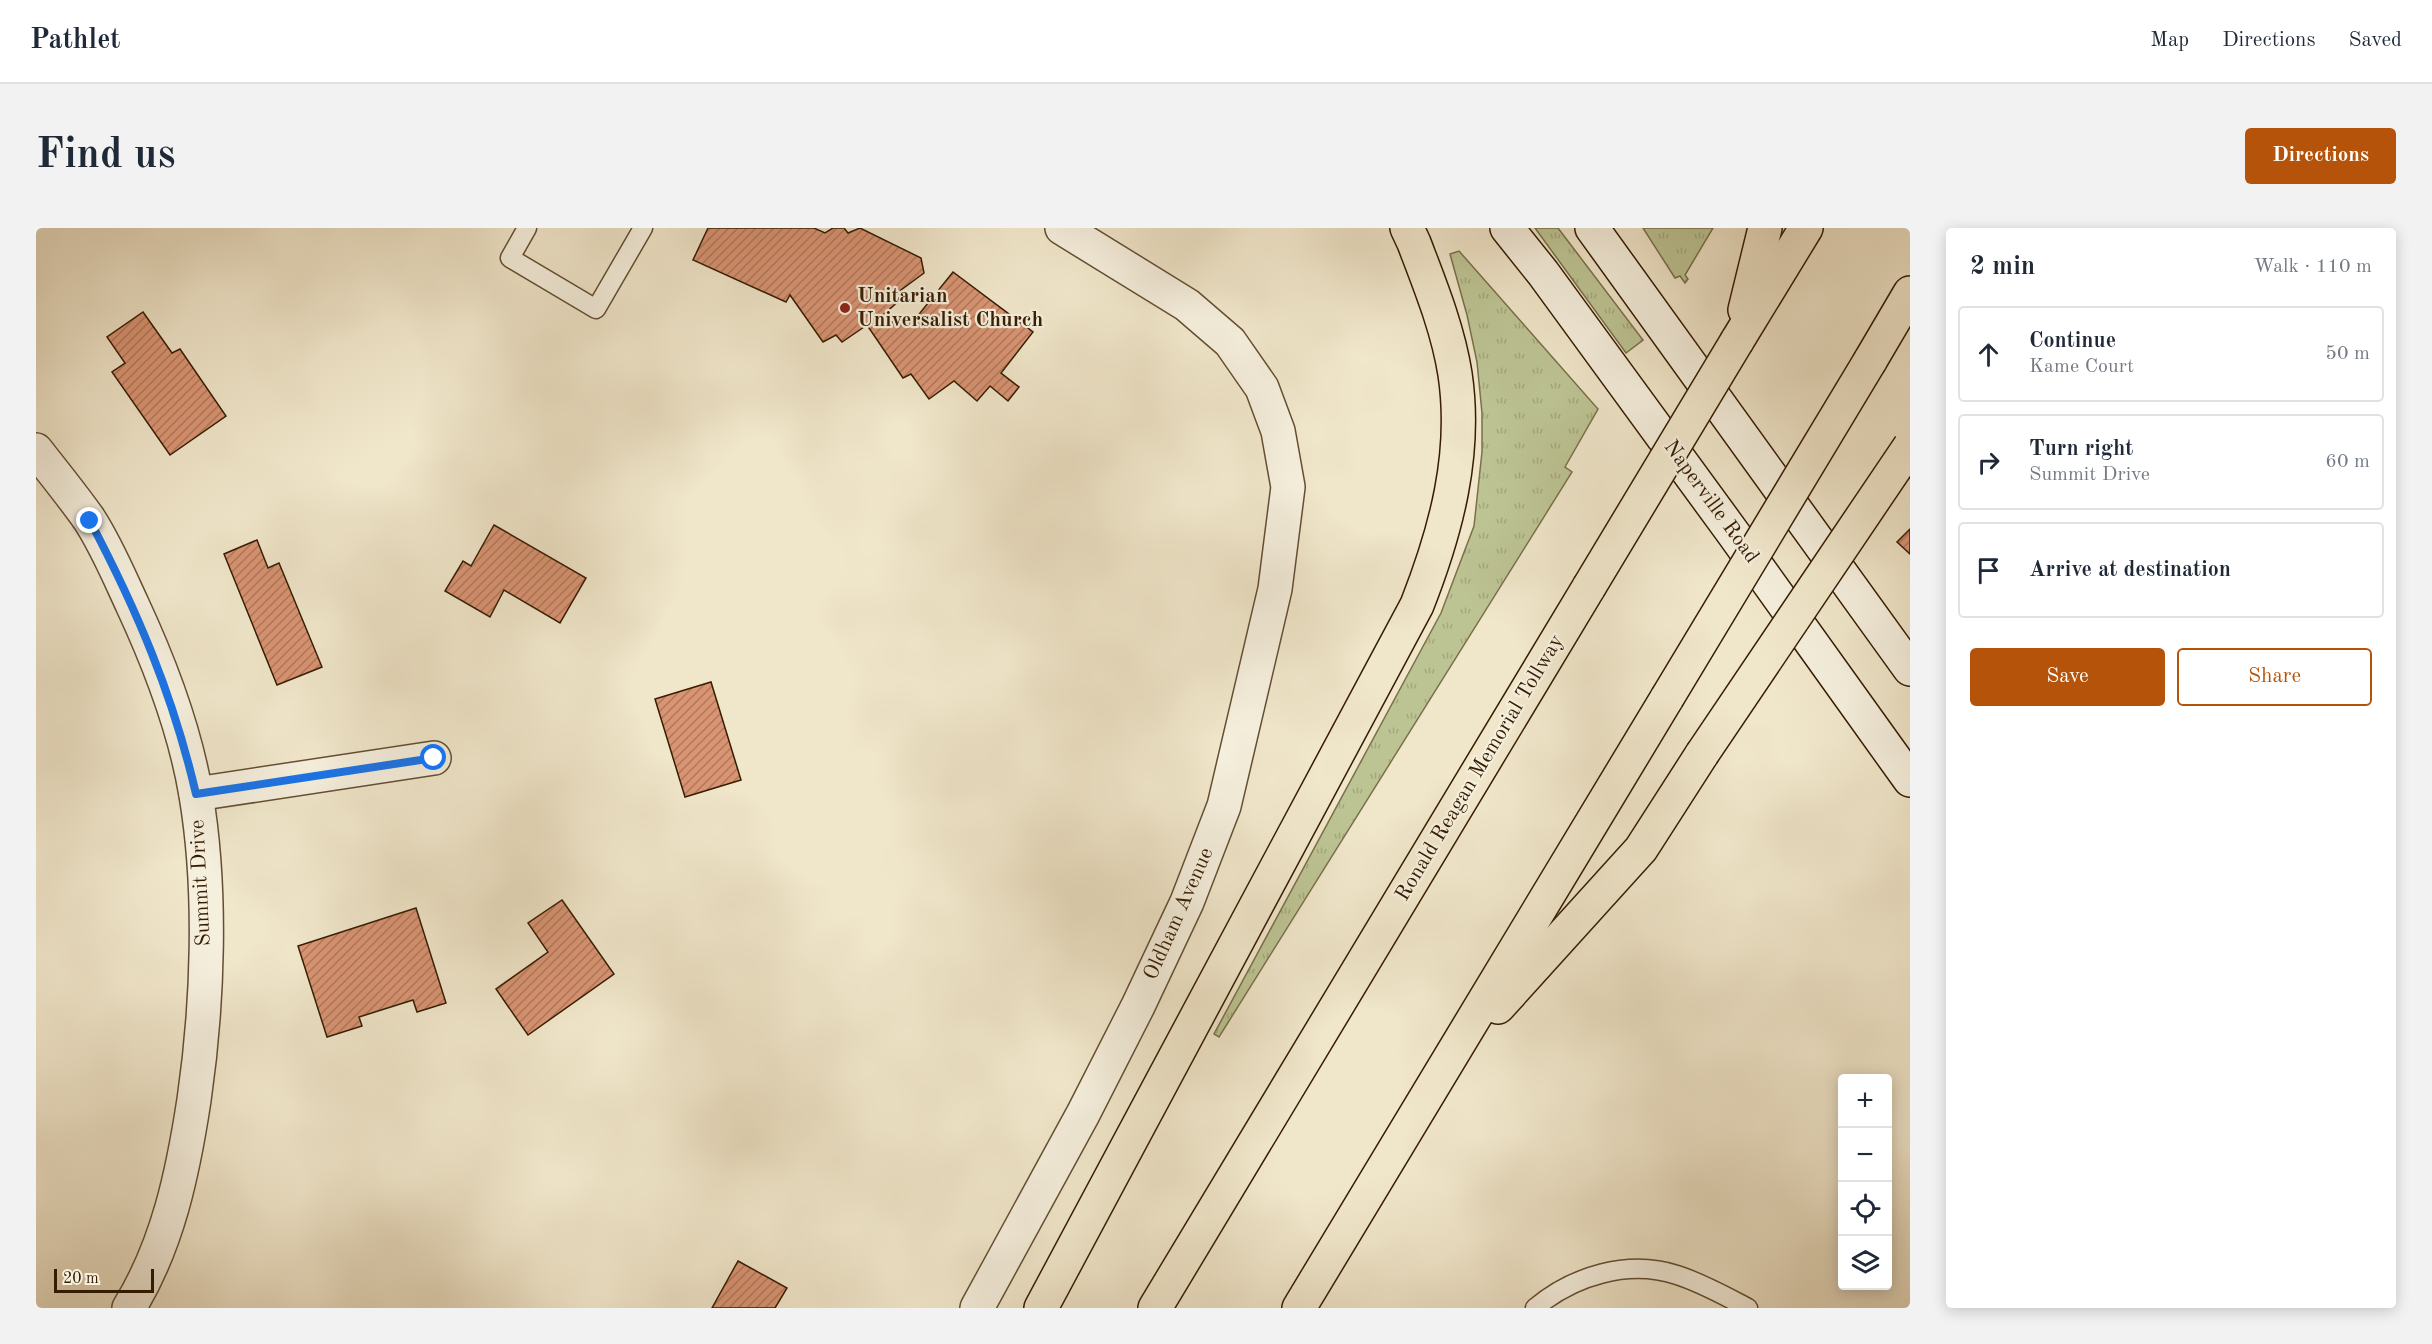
<!DOCTYPE html>
<meta charset="utf-8">
<style>
body{margin:0;font-family:"Old Standard TT",serif;background:#f2f2f3;color:#1f2937}
.controls{position:absolute;right:18px;bottom:18px;display:grid;overflow:hidden;border-radius:6px;box-shadow:0 3px 15px #0003}
.controls button{width:54px;height:54px;display:grid;place-items:center;padding:0;border:0;border-bottom:2px solid #e0e1e3;background:#fff;color:#1f2937;font:30px sans-serif}
.scale{position:absolute;left:18px;bottom:15px;width:100px;box-sizing:border-box;padding-left:6px;border:3px solid #361c01;border-top:0;font-size:16px;line-height:21px;white-space:nowrap;color:#361c01;-webkit-text-stroke:4px #f5efdd;paint-order:stroke}
.stop{position:absolute;width:18px;height:18px;margin:-14px;border:4px solid #1a73e8;border-radius:50%;background:#fff}
.stop.end{background:#1a73e8;border-color:#fff;box-shadow:0 2px 6px #0008}
.list{margin:0;padding:0;list-style:none}
h2{display:flex;justify-content:space-between;align-items:center;height:78px;margin:0;padding:0 24px;font-size:26px}
h2 small{font-size:20px;font-weight:400;color:#747a83}
.list li{display:grid;grid-template-columns:39px 1fr auto;gap:18px;align-items:center;box-sizing:border-box;height:96px;margin:0 12px 12px;padding:0 12px;border:2px solid #e0e1e3;border-radius:6px}
.list b{display:block;font-size:22px;white-space:nowrap}
.list p{margin:0;font-size:20px;white-space:nowrap;color:#747a83}
.list em{font-size:20px;font-style:normal;color:#747a83}
.actions{display:flex;gap:12px;padding:18px 24px}
.actions a{flex:1;padding:14px 0;border:2px solid #b45309;border-radius:6px;text-align:center;font-size:21px;color:#b45309}
.actions .main{background:#b45309;color:#fff}
.icon{flex:none;width:33px;height:33px;fill:none;stroke:currentColor;stroke-width:2;stroke-linecap:round;stroke-linejoin:round}
.map{position:relative;flex:none;width:1874px;height:1080px;overflow:hidden;border-radius:6px}
header{display:flex;align-items:center;gap:36px;box-sizing:border-box;height:84px;padding:0 30px;background:#fff;border-bottom:2px solid #e0e1e3}
header strong{font-size:28px}
nav{display:flex;gap:33px;margin-inline-start:auto;font-size:21px}
.intro{display:flex;align-items:center;justify-content:space-between;box-sizing:border-box;height:144px;padding:0 36px}
h1{margin:0;font-size:42px}
.button{padding:15px 27px;border-radius:6px;background:#b45309;color:#fff;font-size:21px;font-weight:700}
main{display:flex;gap:36px;padding:0 36px}
aside{flex:1;background:#fff;border-radius:6px;box-shadow:0 3px 15px #0003}
.map>svg:first-child{display:block}
.grass{fill:url(#grass-tufts);stroke:#7a704a;stroke-width:1.5}
.building{fill:url(#building-hatch);stroke:#361c01;stroke-width:1.5}
.lines{fill:none;stroke-linecap:round;stroke-linejoin:round}
.service-casing{stroke:#644e33;stroke-width:21}
.minor-casing{stroke:#644e33;stroke-width:36}
.secondary-casing{stroke:#361c01;stroke-width:36}
.motorway-casing{stroke:#361c01;stroke-width:36}
.service{stroke:#f5efdd;stroke-width:18}
.minor{stroke:#f5efdd;stroke-width:33}
.secondary{stroke:#f5efdd;stroke-width:33}
.motorway{stroke:#f0e6ca;stroke-width:33}
.motorway-bridge-casing{stroke:#361c01;stroke-width:36;stroke-linecap:butt}
.motorway-bridge{stroke:#f0e6ca;stroke-width:33}
.route{stroke:#1a73e8;stroke-width:8}
.poi-dot{fill:#8f2418;stroke:#f5efdd;stroke-width:2}
.labels{text-anchor:middle;dominant-baseline:central;stroke-width:4.5;stroke-linejoin:round;paint-order:stroke}
.poi-label{font-size:21px;font-weight:bold;fill:#361c01;stroke:#f5efdd;text-anchor:start}
.street-label{font-size:21px;fill:#361c01;stroke:#f5efdd}
</style>
<header>
<strong>Pathlet</strong>
<nav><a>Map</a><a>Directions</a><a>Saved</a></nav>
</header>
<div class="intro"><h1>Find us</h1><a class="button">Directions</a></div>
<main>
<div class="map">
<svg width="1874" height="1080" viewBox="0 0 1874 1080">
<defs>
<pattern id="grass-tufts" width="24" height="20" patternUnits="userSpaceOnUse" patternTransform="scale(1.5)"><rect width="24" height="20" fill="#bdc494"/><path d="M3 7l-1-3M5 7V3M7 7l1-3M15 17l-1-3M17 17v-4M19 17l1-3" fill="none" stroke="#a3a87e"/></pattern>
<pattern id="building-hatch" width="6" height="6" patternUnits="userSpaceOnUse" patternTransform="scale(1.5)"><rect width="6" height="6" fill="#d99473"/><path d="M-1 1l2-2M0 6l6-6M5 7l2-2" fill="none" stroke="#b1785c"/></pattern>
</defs>
<rect width="100%" height="100%" fill="#f0e6ca"/>
<filter id="stains"><feTurbulence type="fractalNoise" baseFrequency=".00333" numOctaves="4"/><feColorMatrix values="0 0 0 0 .2 0 0 0 0 .09 0 0 0 0 .02 0 0 0 .5 -.17"/></filter>
<radialGradient id="worn" r=".72"><stop offset=".6" stop-color="#630" stop-opacity="0"/><stop offset="1" stop-color="#630" stop-opacity=".3"/></radialGradient>
<!-- grass -->
<g class="grass">
<polygon points="1499,0 1522,0 1607,112 1590,125"/>
<polygon points="1607,0 1677,0 1649,47 1652,51 1649,55 1644,48 1639,50"/>
<polygon points="1423,23 1562,181 1529,239 1536,244 1183,809 1178,806 1405,385 1438,298 1446,224 1446,185 1441,134 1431,87 1414,26"/>
</g>
<!-- building -->
<g class="building">
<polygon points="672,0 778,0 789,5 797,0 808,0 812,5 824,0 885,30 888,45 861,65 865,71 847,87 855,94 872,92 876,95 917,44 997,104 965,145 983,159 972,173 954,158 941,173 918,153 893,171 875,146 867,150 831,97 806,114 800,107 787,114 754,67 750,74 657,32"/>
<polygon points="107,84 136,125 144,121 190,188 134,227 76,144 89,135 71,109"/>
<polygon points="458,297 550,350 524,395 468,362 454,389 409,363 427,333 435,338"/>
<polygon points="1874,301 1874,326 1861,314"/>
<polygon points="221,312 232,340 243,335 286,439 241,457 188,326"/>
<polygon points="675,454 705,552 649,569 619,471"/>
<polygon points="526,672 578,746 492,807 460,761 512,724 492,695"/>
<polygon points="380,680 410,775 381,784 377,772 323,789 326,798 291,809 262,718"/>
<polygon points="702,1033 751,1060 739,1080 676,1080"/>
</g>
<g class="lines">
<!-- service casing -->
<g class="service-casing">
<g id="service">
<polyline points="491,0 474,30 560,81 607,0"/>
<path d="M1499 1080C1537 1048 1592 1031 1641 1047 1666 1055 1689 1068 1712 1080"/>
</g>
</g>
<!-- minor casing -->
<g class="minor-casing">
<g id="minor">
<path d="M0 222C18 245 36 267 53 291 70 317 83 348 96 376 124 436 149 501 160 567 176 662 172 776 158 872 147 944 132 1017 93 1080"/>
<polyline points="160,566 398,530"/>
<polyline points="941,1080 1047,886 1102,778 1151,674 1188,578 1239,361 1252,259 1242,203 1226,160 1194,114 1151,77 1026,0"/>
</g>
</g>
<!-- secondary casing -->
<g class="secondary-casing">
<g id="secondary">
<polyline points="1471,0 1507,45 1697,305 1874,552"/>
<polyline points="1556,0 1874,441"/>
</g>
</g>
<!-- motorway casing -->
<g class="motorway-casing">
<g id="motorway">
<polyline points="1709,82 1729,0"/>
<polyline points="1701,113 1770,0"/>
<polyline points="1834,133 1874,65"/>
<polyline points="1462,779 1605,621 1666,526"/>
<path d="M1005 1080 1381 377C1410 303 1431 226 1419 146 1412 101 1394 57 1378 15L1371 0"/>
<polyline points="1119,1080 1553,359"/>
<polyline points="1263,1080 1631,470"/>
</g>
</g>
<!-- service -->
<use href="#service" class="service"/>
<!-- minor -->
<use href="#minor" class="minor"/>
<!-- secondary -->
<use href="#secondary" class="secondary"/>
<!-- motorway -->
<use href="#motorway" class="motorway"/>
<!-- motorway-bridge casing -->
<g class="motorway-bridge-casing">
<g id="motorway-bridge">
<polyline points="1553,359 1701,113"/>
<polyline points="1631,470 1834,133"/>
<polyline points="1666,526 1874,218"/>
</g>
</g>
<!-- motorway-bridge -->
<use href="#motorway-bridge" class="motorway-bridge"/>
</g>
<g class="lines">
<!-- route -->
<path class="route" d="M54 293C101 382 137 467 160 566L398 530"/>
</g>
<!-- markers -->
<circle class="poi-dot" cx="809" cy="80" r="6"/>
<g class="labels">
<!-- poi labels -->
<g class="poi-label">
<text x="821" y="68">Unitarian<tspan x="821" dy="24">Universalist Church</tspan></text>
</g>
<!-- street labels -->
<g class="street-label">
<text transform="translate(1675 274) rotate(54)">Naperville Road</text>
<text transform="translate(1444 540) rotate(-59)">Ronald Reagan Memorial Tollway</text>
<text transform="translate(165 655) rotate(-93)">Summit Drive</text>
<text transform="translate(1143 686) rotate(-66)">Oldham Avenue</text>
</g>
</g>
<rect width="100%" height="100%" filter="url(#stains)"/>
<rect width="100%" height="100%" fill="url(#worn)"/>
</svg>
<div class="controls">
<button>+</button>
<button>−</button>
<button><svg class="icon" aria-label="locate" viewBox="0 0 24 24"><circle cx="12" cy="12" r="6"/><path d="M12 2v4M12 18v4M2 12h4M18 12h4"/></svg></button>
<button><svg class="icon" aria-label="layers" viewBox="0 0 24 24"><path d="M12 4l9 5-9 5-9-5zM3 14l9 5 9-5"/></svg></button>
</div>
<div class="scale">20 m</div>
<div class="stop" style="left:398px;top:530px"></div>
<div class="stop end" style="left:54px;top:293px"></div>
</div>
<aside>
<h2>2 min<small>Walk · 110 m</small></h2>
<ul class="list">
<li><svg class="icon" aria-label="ahead" viewBox="0 0 24 24"><path d="M12 20V5M6 11l6-6 6 6"/></svg><div><b>Continue</b><p>Kame Court</p></div><em>50 m</em></li>
<li><svg class="icon" aria-label="right" viewBox="0 0 24 24"><path d="M7 20v-9h11M14 6l5 5-5 5"/></svg><div><b>Turn right</b><p>Summit Drive</p></div><em>60 m</em></li>
<li><svg class="icon" aria-label="arrive" viewBox="0 0 24 24"><path d="M6 21V4h12l-3 4 3 4H6"/></svg><div><b>Arrive at destination</b></div></li>
</ul>
<div class="actions"><a class="main">Save</a><a>Share</a></div>
</aside>
</main>
